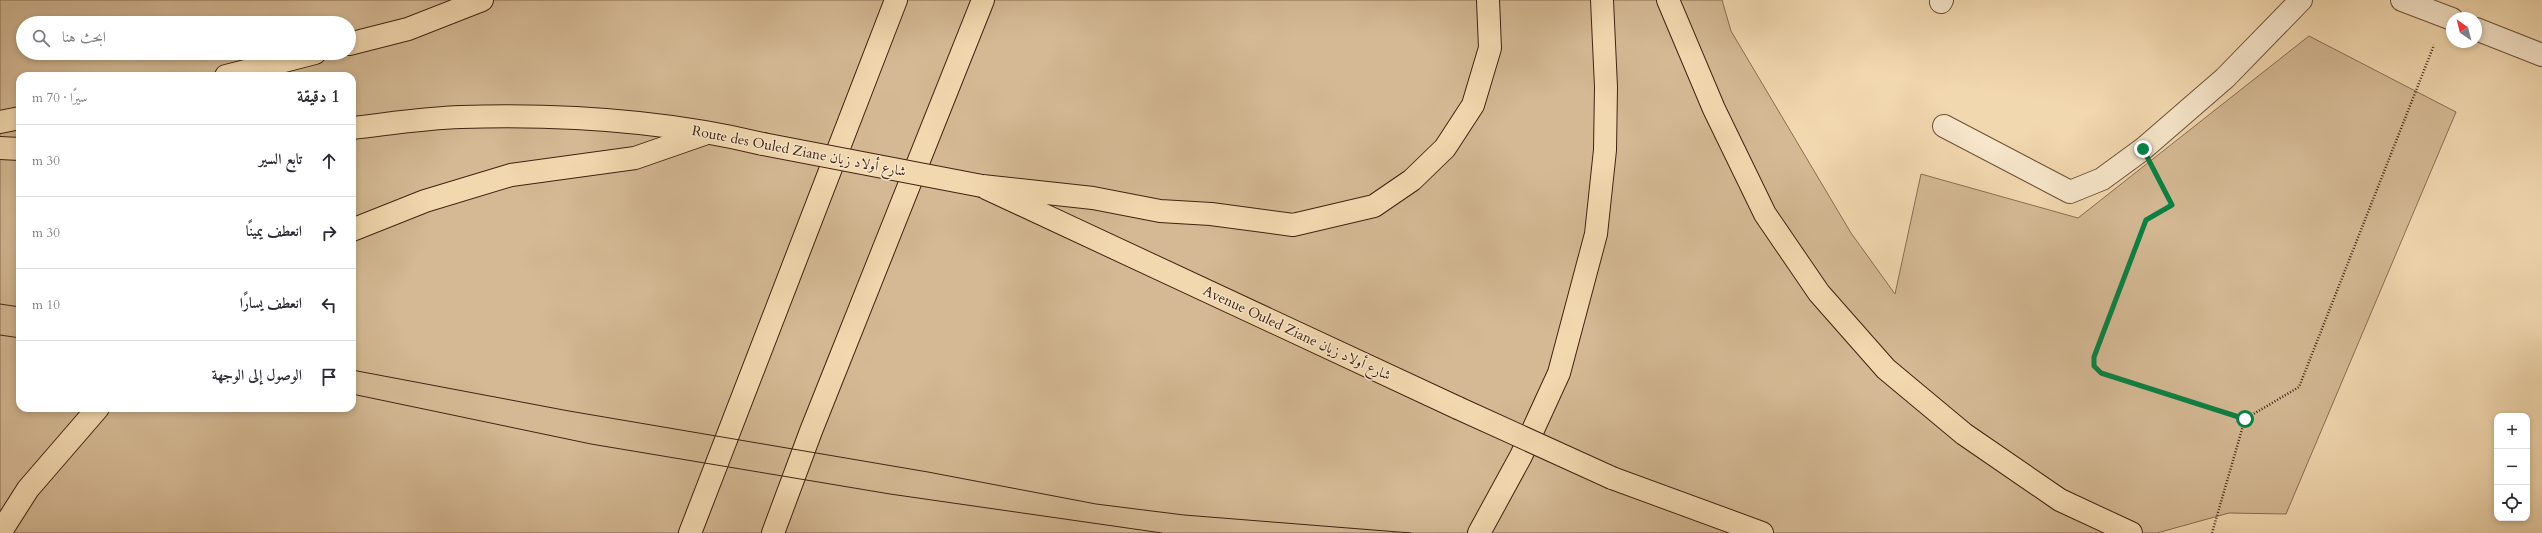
<!DOCTYPE html>
<html lang="ar">
<meta charset="utf-8">
<style>
body{margin:0;font-family:Cardo,Amiri,serif;background:#f2f2f3;color:#2b2b33;direction:rtl}
.controls{position:absolute;right:12px;bottom:12px;display:grid;overflow:hidden;border-radius:8px;box-shadow:0 2px 6px #0003}
.controls button{width:36px;height:36px;display:grid;place-items:center;padding:0;border:0;border-bottom:1px solid #e1e1e2;background:#fff;color:#2b2b33;font:20px sans-serif}
.compass{position:absolute;left:2446px;top:12px;width:36px;height:36px;border-radius:50%;background:#fff;box-shadow:0 2px 6px #0003;rotate:325deg}
.stop{position:absolute;width:12px;height:12px;margin:-9px;border:3px solid #0b8043;border-radius:50%;background:#fff}
.stop.end{background:#0b8043;border-color:#fff;box-shadow:0 1px 4px #0008}
.list{margin:0;padding:0;list-style:none}
h2{display:flex;justify-content:space-between;align-items:center;height:52px;margin:0;padding:0 16px;font-size:17px}
h2 small{font-size:13px;font-weight:400;color:#7c7c81}
.list li{display:grid;grid-template-columns:26px 1fr auto;gap:12px;align-items:center;box-sizing:border-box;height:72px;padding:0 16px;border-top:1px solid #e1e1e2}
.list b{display:block;font-size:15px;white-space:nowrap}
.list em{font-size:13px;font-style:normal;color:#7c7c81}
.icon{flex:none;width:22px;height:22px;fill:none;stroke:currentColor;stroke-width:2;stroke-linecap:round;stroke-linejoin:round}
.map{position:relative;flex:none;width:2542px;height:533px;overflow:hidden;direction:ltr}
.search{position:absolute;background:#fff;box-shadow:0 2px 6px #0003;left:16px;top:16px;width:340px;height:44px;display:flex;align-items:center;gap:10px;box-sizing:border-box;padding:0 14px;border-radius:22px;color:#7c7c81;font-size:15px}
.panel{position:absolute;background:#fff;box-shadow:0 2px 6px #0003;left:16px;top:72px;width:340px;height:340px;border-radius:12px;direction:rtl}
.map>svg:first-child{display:block}
.green{fill:#d4b994;stroke:#8a6e53;fill-rule:evenodd}
.lines{fill:none;stroke-linecap:round;stroke-linejoin:round}
.minor-casing{stroke:#6d5039;stroke-width:24}
.major-casing{stroke:#412212;stroke-width:24}
.highway-casing{stroke:#412212;stroke-width:24}
.path{stroke:#412212;stroke-width:2.5;stroke-dasharray:1 2;stroke-linecap:butt}
.minor{stroke:#f7e6cb;stroke-width:22}
.major{stroke:#f2d8af;stroke-width:22}
.highway{stroke:#f2d8af;stroke-width:22}
.tram{stroke:#412212;stroke-width:1}
.major-bridge-casing{stroke:#412212;stroke-width:24;stroke-linecap:butt}
.highway-bridge-casing{stroke:#412212;stroke-width:24;stroke-linecap:butt}
.major-bridge{stroke:#f2d8af;stroke-width:22}
.highway-bridge{stroke:#f2d8af;stroke-width:22}
.route{stroke:#0b8043;stroke-width:5}
.labels{text-anchor:middle;dominant-baseline:central;stroke-width:3;stroke-linejoin:round;paint-order:stroke}
.street-label{font-size:14px;fill:#412212;stroke:#f7e6cb}
</style>
<div class="map">
<svg width="2542" height="533" viewBox="0 0 2542 533">
<rect width="100%" height="100%" fill="#f2d8af"/>
<filter id="stains"><feTurbulence type="fractalNoise" baseFrequency=".005" numOctaves="4"/><feColorMatrix values="0 0 0 0 .2 0 0 0 0 .09 0 0 0 0 .02 0 0 0 .5 -.17"/></filter>
<radialGradient id="worn" r=".72"><stop offset=".6" stop-color="#630" stop-opacity="0"/><stop offset="1" stop-color="#630" stop-opacity=".3"/></radialGradient>
<!-- green -->
<path class="green" d="M0 0H1722L1731 31 1851 233 1895 294 1921 174 2078 218 2309 36 2456 112 2286 514 2229 513 2157 533H0ZM23 23H349V53H23ZM20 76H352V408H20Z"/>
<g class="lines">
<!-- minor casing -->
<g class="minor-casing">
<g id="minor">
<polyline points="2402,0 2452,19"/>
<polyline points="1941,2 1942,0"/>
<polyline points="2476,29 2542,55"/>
<polyline points="1944,126 2070,192 2102,179 2143,149 2225,78 2301,0"/>
</g>
</g>
<!-- major casing -->
<g class="major-casing">
<g id="major">
<polyline points="986,188 1458,408"/>
<polyline points="1612,478 1762,533"/>
</g>
</g>
<!-- highway casing -->
<g class="highway-casing">
<g id="highway">
<polyline points="1668,0 1714,109 1765,214 1819,293 1886,369 1964,434 2060,500 2131,533"/>
<polyline points="349,44 408,29 482,0"/>
<polyline points="226,76 315,53"/>
<polyline points="0,122 20,118"/>
<path d="M352 128C388 124 425 118 461 117 560 114 667 121 763 144"/>
<polyline points="0,148 20,149"/>
<polyline points="982,186 1093,198 1160,211 1211,214 1293,225 1374,206 1412,180 1445,148 1473,105 1490,48 1488,0"/>
<polyline points="352,230 425,201 511,175 635,158 704,134"/>
<polyline points="0,533 28,489 98,408"/>
<polyline points="690,533 896,0"/>
<polyline points="773,533 811,431 983,0"/>
<polyline points="1479,533 1521,456 1559,373 1596,234 1605,150 1606,87 1602,0"/>
</g>
</g>
<!-- path -->
<g class="path">
<polyline points="2157,177 2172,205 2146,220 2094,357 2094,366 2101,373 2245,419"/>
<polyline points="2212,533 2245,419 2299,387 2434,45"/>
</g>
<!-- minor -->
<use href="#minor" class="minor"/>
<!-- major -->
<use href="#major" class="major"/>
<!-- highway -->
<use href="#highway" class="highway"/>
<!-- tram -->
<g class="tram">
<polyline points="0,304 20,307"/>
<polyline points="0,335 20,338"/>
<polyline points="352,370 569,411 928,472 1096,504 1184,515 1411,533"/>
<polyline points="352,394 591,444 890,494 1162,533"/>
</g>
<!-- major-bridge casing -->
<g class="major-bridge-casing">
<polyline id="major-bridge" points="1458,408 1612,478"/>
</g>
<!-- highway-bridge casing -->
<g class="highway-bridge-casing">
<polyline id="highway-bridge" points="763,144 982,186"/>
</g>
<!-- major-bridge -->
<use href="#major-bridge" class="major-bridge"/>
<!-- highway-bridge -->
<use href="#highway-bridge" class="highway-bridge"/>
</g>
<g class="lines">
<!-- route -->
<polyline class="route" points="2143,149 2172,205 2146,220 2094,357 2094,366 2101,373 2245,419"/>
</g>
<g class="labels">
<!-- street labels -->
<g class="street-label">
<text transform="translate(799 151) rotate(11)">Route des Ouled Ziane شارع أولاد زيان</text>
<text transform="translate(1297 333) rotate(25)">Avenue Ouled Ziane شارع أولاد زيان</text>
</g>
</g>
<rect width="100%" height="100%" filter="url(#stains)"/>
<rect width="100%" height="100%" fill="url(#worn)"/>
</svg>
<div class="controls">
<button>+</button>
<button>−</button>
<button><svg class="icon" aria-label="locate" viewBox="0 0 24 24"><circle cx="12" cy="12" r="6"/><path d="M12 2v4M12 18v4M2 12h4M18 12h4"/></svg></button>
</div>
<svg class="compass" viewBox="-18 -18 36 36"><path d="M0-13l5 13h-10z" fill="#e53935"/><path d="M0 13l5-13h-10z" fill="#7c7c81"/></svg>
<div class="stop" style="left:2245px;top:419px"></div>
<div class="stop end" style="left:2143px;top:149px"></div>
<div class="search"><svg class="icon" aria-label="search" viewBox="0 0 24 24"><circle cx="10" cy="10" r="6"/><path d="M15 15l6 6"/></svg>ابحث هنا</div>
<section class="panel">
<h2>1 دقيقة<small>سيرًا · 70 m</small></h2>
<ul class="list">
<li><svg class="icon" aria-label="ahead" viewBox="0 0 24 24"><path d="M12 20V5M6 11l6-6 6 6"/></svg><div><b>تابع السير</b></div><em>30 m</em></li>
<li><svg class="icon" aria-label="right" viewBox="0 0 24 24"><path d="M7 20v-9h11M14 6l5 5-5 5"/></svg><div><b>انعطف يمينًا</b></div><em>30 m</em></li>
<li><svg class="icon" aria-label="left" viewBox="0 0 24 24"><path d="M17 20v-9H6M10 6l-5 5 5 5"/></svg><div><b>انعطف يسارًا</b></div><em>10 m</em></li>
<li><svg class="icon" aria-label="arrive" viewBox="0 0 24 24"><path d="M6 21V4h12l-3 4 3 4H6"/></svg><div><b>الوصول إلى الوجهة</b></div></li>
</ul>
</section>
</div>
